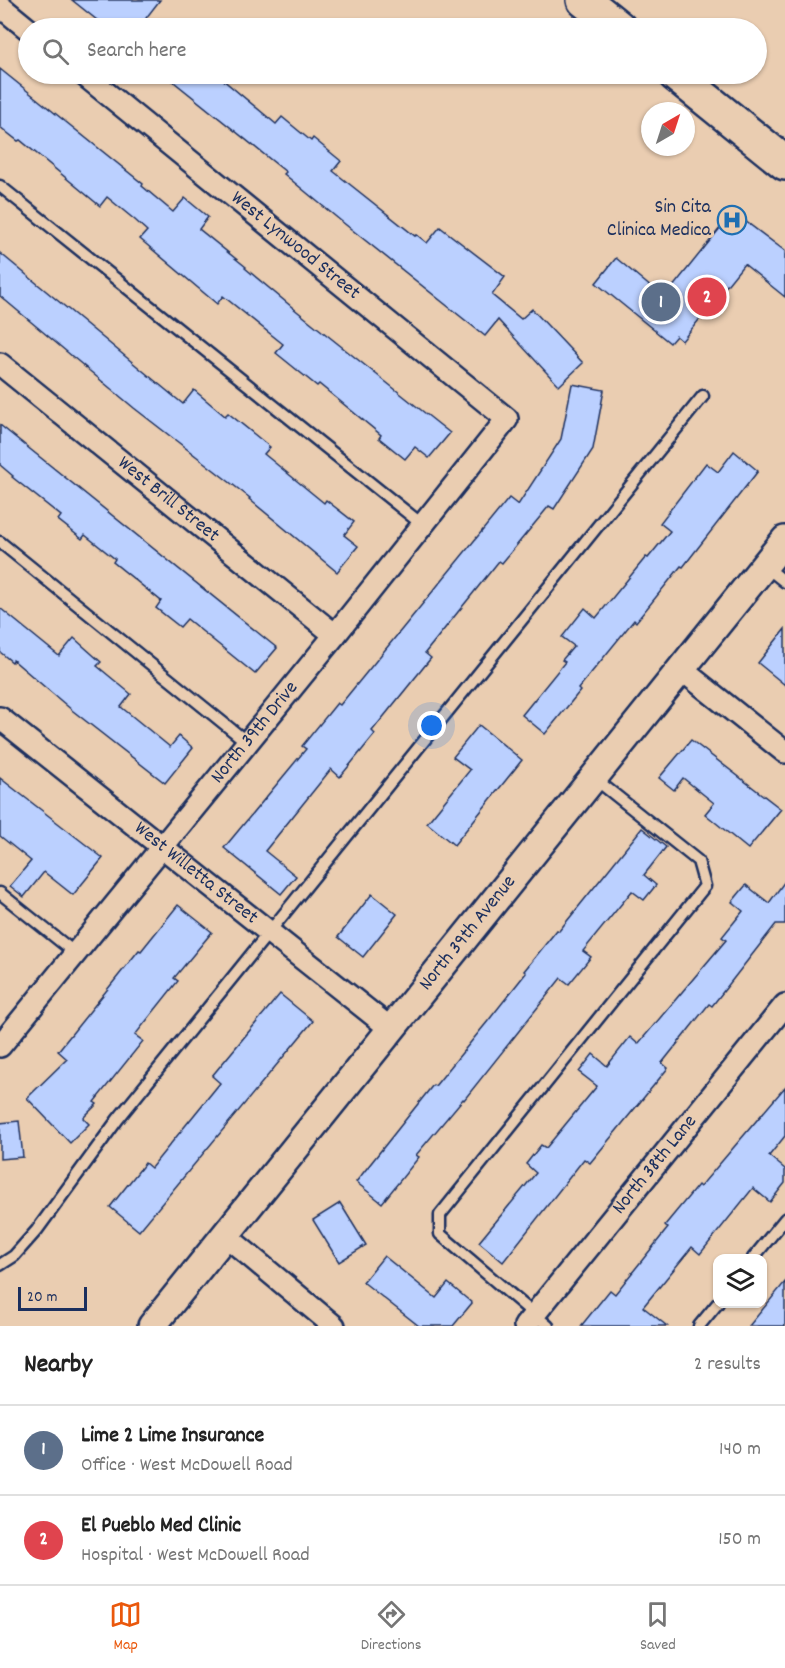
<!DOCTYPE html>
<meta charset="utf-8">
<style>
body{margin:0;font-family:Dekko,sans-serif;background:#f2f2f2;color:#222}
.controls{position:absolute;right:18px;bottom:18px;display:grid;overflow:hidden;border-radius:12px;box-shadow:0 2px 4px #0004}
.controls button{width:54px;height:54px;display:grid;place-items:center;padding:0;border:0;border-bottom:2px solid #e0e0e0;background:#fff;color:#222;font:30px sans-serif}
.compass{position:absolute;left:641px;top:102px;width:54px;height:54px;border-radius:50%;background:#fff;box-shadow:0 2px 4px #0004;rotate:39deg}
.scale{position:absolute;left:18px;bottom:15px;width:69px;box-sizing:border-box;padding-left:6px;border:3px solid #1b2f5e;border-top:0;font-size:16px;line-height:21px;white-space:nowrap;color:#1b2f5e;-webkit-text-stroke:4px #eacdb1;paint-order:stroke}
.you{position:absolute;left:432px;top:726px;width:21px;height:21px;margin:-15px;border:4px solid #fff;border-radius:50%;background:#1a73e8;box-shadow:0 0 0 9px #1a73e833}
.badge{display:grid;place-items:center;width:39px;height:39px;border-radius:50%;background:#ea580c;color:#fff;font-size:20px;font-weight:700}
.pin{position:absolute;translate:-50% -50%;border:3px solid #fff;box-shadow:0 2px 6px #0006}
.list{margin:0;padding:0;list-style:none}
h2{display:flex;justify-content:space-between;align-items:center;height:78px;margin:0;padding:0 24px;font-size:26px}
h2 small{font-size:20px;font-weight:400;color:#767676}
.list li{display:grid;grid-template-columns:39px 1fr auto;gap:18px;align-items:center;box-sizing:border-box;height:90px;padding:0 24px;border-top:2px solid #e0e0e0}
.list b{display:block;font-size:22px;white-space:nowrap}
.list p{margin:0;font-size:20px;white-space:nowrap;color:#767676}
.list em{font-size:20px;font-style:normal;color:#767676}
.icon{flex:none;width:33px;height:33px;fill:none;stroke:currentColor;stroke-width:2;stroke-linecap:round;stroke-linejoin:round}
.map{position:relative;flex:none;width:785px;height:1326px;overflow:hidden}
.search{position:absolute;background:#fff;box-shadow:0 2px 4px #0004;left:18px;right:18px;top:18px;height:66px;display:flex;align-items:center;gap:15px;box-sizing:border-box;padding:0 21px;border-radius:33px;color:#767676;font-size:22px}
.sheet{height:258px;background:#fff}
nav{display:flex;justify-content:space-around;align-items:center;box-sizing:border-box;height:84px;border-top:2px solid #e0e0e0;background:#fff;font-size:16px;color:#767676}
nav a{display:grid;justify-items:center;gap:3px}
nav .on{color:#ea580c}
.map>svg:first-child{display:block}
.building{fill:#bbd0ff;stroke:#1b2f5e;stroke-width:1.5}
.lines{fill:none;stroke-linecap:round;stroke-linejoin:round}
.service-casing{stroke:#1b2f5e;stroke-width:15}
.minor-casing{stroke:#1b2f5e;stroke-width:26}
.tertiary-casing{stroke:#1b2f5e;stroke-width:32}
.primary-casing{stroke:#1b2f5e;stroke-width:38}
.service{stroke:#eacdb1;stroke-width:10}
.minor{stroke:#eacdb1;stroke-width:21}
.tertiary{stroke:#eacdb1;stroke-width:27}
.primary{stroke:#eacdb1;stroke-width:33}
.labels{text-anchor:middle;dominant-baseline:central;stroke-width:6;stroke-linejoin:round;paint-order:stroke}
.poi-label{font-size:20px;fill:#1b2f5e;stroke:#eacdb1;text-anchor:end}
.street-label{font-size:20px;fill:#1b2f5e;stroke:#eacdb1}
</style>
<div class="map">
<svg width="785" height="1326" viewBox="0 0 785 1326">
<rect width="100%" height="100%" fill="#eacdb1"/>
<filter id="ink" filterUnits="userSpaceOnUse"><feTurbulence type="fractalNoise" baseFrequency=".0167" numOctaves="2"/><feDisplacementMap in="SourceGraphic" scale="12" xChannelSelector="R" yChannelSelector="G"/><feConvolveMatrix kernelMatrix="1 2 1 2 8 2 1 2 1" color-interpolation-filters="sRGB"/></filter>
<g filter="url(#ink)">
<!-- building -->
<g class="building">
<polygon points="72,0 160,0 146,18 159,28 107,28"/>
<polygon points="0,69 143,184 142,186 173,212 185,198 208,217 199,229 246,267 245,268 298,312 450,433 429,458 415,447 405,459 379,438 381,435 319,384 317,386 276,353 283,344 223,296 217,304 140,239 147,231 135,220 107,197 100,206 20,140 18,141 0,127"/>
<polygon points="164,74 216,74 276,124 282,117 311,141 313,138 341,161 333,171 415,236 417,235 427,243 440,227 505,277 492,295 521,319 532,309 583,363 559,386 498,320 485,336 341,221 284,174 286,172"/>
<polygon points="733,212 785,251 785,297 744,264 682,341 676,336 670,343 596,283 616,258 664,298"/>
<polygon points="0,253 183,404 194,390 225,416 228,413 270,447 264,454 324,503 326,500 354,522 344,535 358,546 337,572 249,499 250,498 134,408 0,296"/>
<polygon points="572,384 604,390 593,449 554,509 549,506 502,563 499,561 425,653 431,658 372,731 375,734 340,777 331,769 265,851 296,876 281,894 224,848 306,749 302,746 337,703 340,705 509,498 518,505 561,439"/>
<polygon points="0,425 277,648 255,674 187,619 180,627 156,608 161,601 113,562 115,559 85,535 82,539 58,520 61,516 12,477 13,476 0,465"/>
<polygon points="734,451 758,471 683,567 681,566 636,622 634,620 578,689 580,691 545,734 522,715 565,662 562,660 574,646 562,637 585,608 596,618 646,557 648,558 670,531 660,523 706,463 718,472"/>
<polygon points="0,608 59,656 74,638 101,662 97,666 131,694 121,707 170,747 179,736 193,748 165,783 73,711 13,660 12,662 0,652"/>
<polygon points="785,629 785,685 758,663"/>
<polygon points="479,725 522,760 454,845 427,823 470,770 453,757"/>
<polygon points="691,740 781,809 748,849 705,814 714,803 683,778 674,790 659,778"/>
<polygon points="0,778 103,858 73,895 44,872 24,897 10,886 31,861 0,836"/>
<polygon points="642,828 666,847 644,875 656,885 644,900 632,891 583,951 591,957 569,984 561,978 464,1100 463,1099 416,1155 419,1157 382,1203 356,1182 433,1085 435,1086 488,1021 526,973 524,971 557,930 559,931"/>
<polygon points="785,881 785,924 776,924 712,1006 709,1004 662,1063 668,1068 590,1163 584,1159 503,1262 479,1242 536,1173 526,1164 541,1145 546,1148 597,1086 579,1072 593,1054 607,1066 630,1037 638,1044 726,940 722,937 743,911 732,902 746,885 769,903"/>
<polygon points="372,894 397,914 363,957 338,937"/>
<polygon points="178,905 212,932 174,978 178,981 135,1035 143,1041 94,1102 97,1104 83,1118 89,1124 70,1143 27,1098 67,1059 58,1051 139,950 141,951"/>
<polygon points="280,994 313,1021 139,1231 110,1207 145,1163 151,1168 220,1083 212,1076"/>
<polygon points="785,1087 785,1136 769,1156 785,1169 785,1183 770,1202 753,1188 700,1254 692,1247 643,1307 667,1326 581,1326 610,1290 615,1294 668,1228 665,1225 698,1185 700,1187"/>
<polygon points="19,1121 23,1157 0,1159 0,1123"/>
<polygon points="340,1203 366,1245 339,1262 313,1220"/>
<polygon points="384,1256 436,1298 448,1283 472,1303 453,1326 419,1326 363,1282"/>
<polygon points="785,1282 785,1326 749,1326"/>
</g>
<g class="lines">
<!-- service casing -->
<g class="service-casing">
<g id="service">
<polyline points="0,186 424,526"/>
<polyline points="0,542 248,743"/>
<polyline points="765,566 785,582"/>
<polyline points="0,893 75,953"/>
<polyline points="753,1258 785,1219"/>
<polyline points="0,1265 14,1256 37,1230 118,1119 703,396"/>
<polyline points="548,1326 440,1234 440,1215 705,886 698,861 594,778"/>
<polyline points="699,1326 718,1303"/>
</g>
</g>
<!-- minor casing -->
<g class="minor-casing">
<g id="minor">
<polyline points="0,6 28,29"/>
<path id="s1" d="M0 364 335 635"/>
<polyline points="681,669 785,752"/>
<path id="s2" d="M0 718 391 1029"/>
<path id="s3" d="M0 1046 335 635 507 419 83 74"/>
<polyline points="225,1235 334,1326"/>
<path id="s4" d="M525 1326 785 1005"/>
</g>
</g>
<!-- tertiary casing -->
<g class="tertiary-casing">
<g id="tertiary">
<path id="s5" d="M152 1326 785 540"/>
</g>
</g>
<!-- primary casing -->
<g class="primary-casing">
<g id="primary">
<polyline points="584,0 619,28"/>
<polyline points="675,74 785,163"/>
</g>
</g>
<!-- service -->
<use href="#service" class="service"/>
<!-- minor -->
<use href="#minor" class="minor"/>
<!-- tertiary -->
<use href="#tertiary" class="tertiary"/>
<!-- primary -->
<use href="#primary" class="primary"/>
</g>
</g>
<!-- icons -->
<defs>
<g id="hospital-ring" transform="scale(1.5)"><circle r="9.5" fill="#eacdb1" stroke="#1f6fb2" stroke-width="1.5"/><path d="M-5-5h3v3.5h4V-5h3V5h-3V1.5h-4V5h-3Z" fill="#1f6fb2"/></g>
</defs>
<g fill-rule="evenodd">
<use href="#hospital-ring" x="732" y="220"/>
</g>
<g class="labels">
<!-- poi labels -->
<g class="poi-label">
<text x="711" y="208">Sin Cita<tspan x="711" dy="23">Clinica Medica</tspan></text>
</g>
<!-- street labels -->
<g class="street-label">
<text transform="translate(295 246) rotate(39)">West Lynwood Street</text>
<text stroke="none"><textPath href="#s1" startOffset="216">West Brill Street</textPath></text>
<text stroke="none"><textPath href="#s3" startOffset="404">North 39th Drive</textPath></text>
<text stroke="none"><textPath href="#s2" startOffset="250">West Willetta Street</textPath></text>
<text stroke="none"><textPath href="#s5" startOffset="504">North 39th Avenue</textPath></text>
<text stroke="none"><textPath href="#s4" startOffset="207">North 38th Lane</textPath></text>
</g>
</g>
</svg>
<div class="controls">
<button><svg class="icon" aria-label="layers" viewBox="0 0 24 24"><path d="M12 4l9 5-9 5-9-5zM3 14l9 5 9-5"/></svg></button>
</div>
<svg class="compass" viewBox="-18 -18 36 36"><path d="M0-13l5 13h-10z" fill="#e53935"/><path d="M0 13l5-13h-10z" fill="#767676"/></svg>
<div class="scale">20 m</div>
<div class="you"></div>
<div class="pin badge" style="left:661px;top:302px;background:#5c6f8a">1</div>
<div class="pin badge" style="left:707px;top:297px;background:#e0444e">2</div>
<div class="search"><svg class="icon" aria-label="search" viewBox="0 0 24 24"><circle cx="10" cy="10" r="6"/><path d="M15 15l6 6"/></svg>Search here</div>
</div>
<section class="sheet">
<h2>Nearby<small>2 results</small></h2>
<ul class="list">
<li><span class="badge" style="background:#5c6f8a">1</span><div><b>Lime 2 Lime Insurance</b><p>Office · West McDowell Road</p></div><em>140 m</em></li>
<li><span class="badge" style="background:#e0444e">2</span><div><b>El Pueblo Med Clinic</b><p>Hospital · West McDowell Road</p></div><em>150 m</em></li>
</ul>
</section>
<nav>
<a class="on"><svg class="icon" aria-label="map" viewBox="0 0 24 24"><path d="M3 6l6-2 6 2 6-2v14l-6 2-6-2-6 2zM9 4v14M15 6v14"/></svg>Map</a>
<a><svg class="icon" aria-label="directions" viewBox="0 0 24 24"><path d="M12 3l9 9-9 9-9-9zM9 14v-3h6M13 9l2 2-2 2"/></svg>Directions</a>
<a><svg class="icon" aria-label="saved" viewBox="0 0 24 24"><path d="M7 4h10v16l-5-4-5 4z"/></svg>Saved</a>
</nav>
